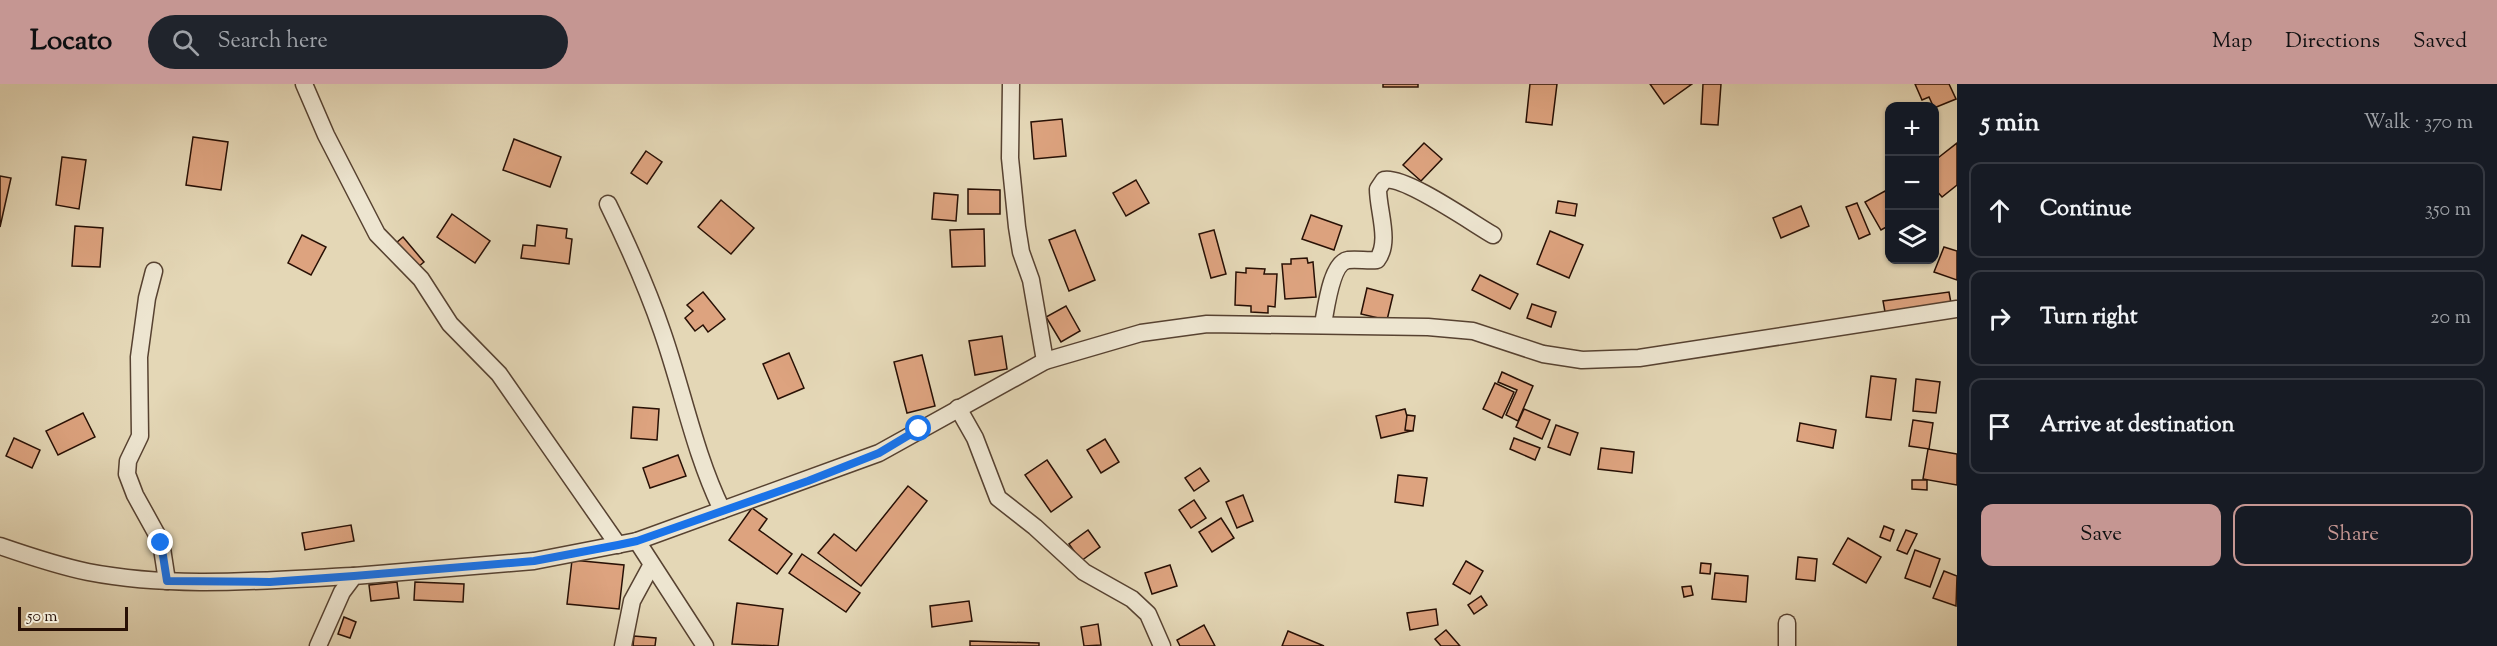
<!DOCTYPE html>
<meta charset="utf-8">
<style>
body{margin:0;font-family:"Sorts Mill Goudy",serif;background:#20242c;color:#f1f3f6}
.controls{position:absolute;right:18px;top:18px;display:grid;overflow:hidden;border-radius:12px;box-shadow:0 2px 4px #0004}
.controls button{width:54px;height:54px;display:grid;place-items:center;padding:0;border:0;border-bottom:2px solid #363941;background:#171b24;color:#f1f3f6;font:30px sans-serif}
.scale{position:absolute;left:18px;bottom:15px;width:110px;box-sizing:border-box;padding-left:6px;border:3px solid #281005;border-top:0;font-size:16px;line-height:21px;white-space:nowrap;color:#281005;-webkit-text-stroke:4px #ede5d0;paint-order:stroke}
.stop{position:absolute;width:18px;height:18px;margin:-14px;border:4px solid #1a73e8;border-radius:50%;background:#fff}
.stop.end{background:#1a73e8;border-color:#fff;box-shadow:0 2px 6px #0008}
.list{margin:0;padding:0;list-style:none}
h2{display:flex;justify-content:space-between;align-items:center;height:78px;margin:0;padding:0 24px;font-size:26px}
h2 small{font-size:20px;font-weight:400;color:#9ea1a6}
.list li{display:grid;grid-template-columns:39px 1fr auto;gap:18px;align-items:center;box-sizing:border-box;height:96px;margin:0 12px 12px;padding:0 12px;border:2px solid #363941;border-radius:12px}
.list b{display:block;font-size:22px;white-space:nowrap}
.list em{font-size:20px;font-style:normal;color:#9ea1a6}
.actions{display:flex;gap:12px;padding:18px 24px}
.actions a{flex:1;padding:14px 0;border:2px solid #c59692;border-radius:12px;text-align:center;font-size:21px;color:#c59692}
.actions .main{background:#c59692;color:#111}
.icon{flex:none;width:33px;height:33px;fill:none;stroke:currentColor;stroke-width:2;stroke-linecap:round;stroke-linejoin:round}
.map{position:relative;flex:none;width:1957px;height:562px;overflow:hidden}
header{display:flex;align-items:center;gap:36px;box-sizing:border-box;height:84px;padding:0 30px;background:#c59692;color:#111}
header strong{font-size:28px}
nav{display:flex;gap:33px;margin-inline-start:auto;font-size:21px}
.search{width:420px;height:54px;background:#20242c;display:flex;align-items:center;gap:15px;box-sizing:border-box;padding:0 21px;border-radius:33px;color:#9ea1a6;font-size:22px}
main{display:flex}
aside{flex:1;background:#171b24}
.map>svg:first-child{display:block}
.building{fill:#dda37f;stroke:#281005;stroke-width:1.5}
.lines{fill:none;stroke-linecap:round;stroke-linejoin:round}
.minor-casing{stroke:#574231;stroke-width:19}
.minor{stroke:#ede5d0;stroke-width:16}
.route{stroke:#1a73e8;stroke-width:8}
</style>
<header>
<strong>Locato</strong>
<div class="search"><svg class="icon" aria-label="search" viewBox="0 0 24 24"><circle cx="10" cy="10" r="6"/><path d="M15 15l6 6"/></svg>Search here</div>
<nav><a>Map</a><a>Directions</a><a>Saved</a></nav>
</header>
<main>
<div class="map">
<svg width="1957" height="562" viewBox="0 0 1957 562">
<rect width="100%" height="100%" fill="#e4d7b6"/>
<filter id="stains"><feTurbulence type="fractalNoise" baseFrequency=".00333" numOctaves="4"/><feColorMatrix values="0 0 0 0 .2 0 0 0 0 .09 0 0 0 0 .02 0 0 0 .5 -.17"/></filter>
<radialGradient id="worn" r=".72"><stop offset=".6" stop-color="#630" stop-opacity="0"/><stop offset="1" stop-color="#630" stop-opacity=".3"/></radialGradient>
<!-- building -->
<g class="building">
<rect x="1383" y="0" width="35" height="3"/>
<polygon points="1530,0 1557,0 1552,41 1526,38"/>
<polygon points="1650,0 1692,0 1664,20"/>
<polygon points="1703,0 1721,0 1718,41 1701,40"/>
<polygon points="1915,0 1949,0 1956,15 1934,24 1929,13 1922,16"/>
<polygon points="1062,35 1066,72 1034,75 1031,38"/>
<polygon points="193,53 228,58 221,106 186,101"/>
<polygon points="514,55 561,73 550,103 503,86"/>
<polygon points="1424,59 1442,75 1421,97 1403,81"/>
<polygon points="1957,59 1957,101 1942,113 1934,104 1934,77"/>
<polygon points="646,67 662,78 647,100 631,89"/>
<polygon points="62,73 86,76 79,125 56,121"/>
<polygon points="0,92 11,94 0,143"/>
<polygon points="1136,96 1149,119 1126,132 1113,109"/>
<polygon points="968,105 1000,106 1000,130 968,130"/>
<polygon points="1885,107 1890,115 1890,141 1881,146 1865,118"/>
<polygon points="934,109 958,111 956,137 932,135"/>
<polygon points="721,116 754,144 731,170 698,143"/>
<polygon points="1558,117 1577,120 1575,132 1556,129"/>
<polygon points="1857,119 1870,150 1859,155 1846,123"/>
<polygon points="1801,122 1809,142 1781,154 1773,134"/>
<polygon points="452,130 490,157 475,179 437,153"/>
<polygon points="1311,131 1342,142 1334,166 1302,155"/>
<polygon points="537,141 567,145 566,154 572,155 569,180 521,174 523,161 535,162"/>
<polygon points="75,142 103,144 100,183 72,182"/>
<polygon points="984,145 985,182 952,183 950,146"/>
<polygon points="1075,146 1095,196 1069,207 1049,156"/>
<polygon points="1214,146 1226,190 1211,194 1199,150"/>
<polygon points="1550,147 1583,161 1569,194 1537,180"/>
<polygon points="302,151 326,163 311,191 288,179"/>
<polygon points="403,153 424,178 418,183 396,159"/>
<polygon points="1944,163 1957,167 1957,196 1934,188"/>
<polygon points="1307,174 1308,179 1313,178 1316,213 1285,215 1282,180 1291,180 1291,175"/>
<polygon points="1246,184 1265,185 1264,190 1277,190 1275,223 1268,222 1268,229 1251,228 1251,222 1235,221 1236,188 1246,189"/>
<polygon points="1480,191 1518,210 1510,225 1472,206"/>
<polygon points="1367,204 1393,211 1387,236 1361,230"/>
<polygon points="703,208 725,235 708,248 703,241 695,247 685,234 693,227 687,221"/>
<polygon points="1949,208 1951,219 1885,228 1883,217"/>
<polygon points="1532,220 1556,228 1551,243 1527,234"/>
<polygon points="1066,222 1080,247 1061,258 1046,233"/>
<polygon points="1002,252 1007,285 975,291 969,257"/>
<polygon points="789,269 804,304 778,315 763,280"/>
<polygon points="922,271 935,322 907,329 894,278"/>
<polygon points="1502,288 1533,302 1518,337 1506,331 1517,306 1498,298"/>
<polygon points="1871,292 1896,295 1891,336 1866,333"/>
<polygon points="1916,295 1940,298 1936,329 1913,327"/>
<polygon points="1495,299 1514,308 1502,334 1483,325"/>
<polygon points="633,323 659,325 657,356 631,354"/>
<polygon points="1405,325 1411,347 1381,354 1376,332"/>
<polygon points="1524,325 1550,336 1542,355 1516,343"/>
<polygon points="83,329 95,353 58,371 46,347"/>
<polygon points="1407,331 1415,332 1413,347 1405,346"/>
<polygon points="1913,336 1933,339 1929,365 1909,362"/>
<polygon points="1800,339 1836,346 1833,364 1797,357"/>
<polygon points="1556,341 1578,349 1570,371 1548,363"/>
<polygon points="14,354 40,366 32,384 6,372"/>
<polygon points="1514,354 1540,364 1535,376 1510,365"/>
<polygon points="1105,355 1119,378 1101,389 1087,366"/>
<polygon points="1601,364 1634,368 1632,389 1598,385"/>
<polygon points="1928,365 1957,370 1957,401 1923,395"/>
<polygon points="678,371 686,392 650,404 643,384"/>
<polygon points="1047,376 1072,413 1051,428 1025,391"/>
<polygon points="1200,384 1209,397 1194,407 1185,394"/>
<polygon points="1398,391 1427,394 1423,422 1395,418"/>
<polygon points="1912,396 1927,396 1927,406 1912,405"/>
<polygon points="908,402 927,417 861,502 818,469 834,450 856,467"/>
<polygon points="1243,411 1253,437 1237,444 1226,418"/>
<polygon points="1194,416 1206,434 1191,444 1179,426"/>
<polygon points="752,424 767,435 759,446 792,470 777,490 729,456"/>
<polygon points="1221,434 1234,454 1212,468 1199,448"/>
<polygon points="351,441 354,457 305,466 302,449"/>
<polygon points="1884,442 1894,446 1890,457 1880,453"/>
<polygon points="1088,446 1100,463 1081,477 1069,460"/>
<polygon points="1906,446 1917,450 1907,470 1897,466"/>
<polygon points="1848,454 1881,473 1866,499 1833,480"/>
<polygon points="1915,466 1940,475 1930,503 1905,494"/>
<polygon points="802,470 860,509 846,528 789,489"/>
<polygon points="1798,473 1817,475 1815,497 1796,495"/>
<polygon points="572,476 624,481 619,525 567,520"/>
<polygon points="1466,477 1483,487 1470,510 1453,500"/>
<polygon points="1701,479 1711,480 1710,490 1700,489"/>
<polygon points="1170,481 1177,502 1152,510 1145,489"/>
<polygon points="1944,487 1957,492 1956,522 1933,514"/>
<polygon points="1715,489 1748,492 1746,518 1712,515"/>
<polygon points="397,498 399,514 371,517 369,501"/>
<polygon points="415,498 464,500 463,518 414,516"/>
<polygon points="1691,502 1693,511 1684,513 1682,503"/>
<polygon points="1481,512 1487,521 1474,530 1468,521"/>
<polygon points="969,517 972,537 932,543 930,522"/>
<polygon points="737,519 783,525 778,562 732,560"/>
<polygon points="1436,525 1438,541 1410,546 1407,529"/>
<polygon points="344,533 356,538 350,554 338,550"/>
<polygon points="1098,540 1101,561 1084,562 1081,543"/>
<polygon points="1204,541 1215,562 1180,562 1177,556"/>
<polygon points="1446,546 1460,562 1441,562 1435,555"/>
<polygon points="1288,547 1324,562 1282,562"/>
<polygon points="634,552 656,554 655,562 633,562"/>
<polygon points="970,557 1039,559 1039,562 970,562"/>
</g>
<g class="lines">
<!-- minor casing -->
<g class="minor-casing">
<g id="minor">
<polyline points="304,0 326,51 377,150 421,195 450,240 499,290 618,461"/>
<polyline points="1011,0 1010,74 1017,143 1021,168 1031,196 1045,277"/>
<path d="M608 120C628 161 647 203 662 247 683 307 694 368 722 426"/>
<polyline points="154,187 147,214 139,273 140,352 128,377 127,390 135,411 161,458 167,497"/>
<path d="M1323 240C1326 225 1331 179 1348 176 1358 175 1368 177 1377 176 1391 158 1378 127 1378 105L1384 96C1404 91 1472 139 1493 151"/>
<polyline points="958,324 975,354 998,414 1035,443 1084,488 1132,515 1148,530 1162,562"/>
<polyline points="637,457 705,562"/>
<path d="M0 462C29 472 59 482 88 488 176 505 266 496 354 492"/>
<polyline points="318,562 342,508 354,492 534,477 637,457 879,369 1045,277 1141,249 1207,240 1428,243 1473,247 1543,270 1582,276 1639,274 1957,225"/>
<polyline points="623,562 632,517 651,482"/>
<polyline points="1787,562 1787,539"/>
</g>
</g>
<!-- minor -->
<use href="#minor" class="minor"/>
</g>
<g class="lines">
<!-- route -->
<polyline class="route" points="161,459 167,497 270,498 354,492 534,477 618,461 637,457 808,397 879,369 919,345"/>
</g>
<rect width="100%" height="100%" filter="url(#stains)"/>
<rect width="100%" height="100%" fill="url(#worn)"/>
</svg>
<div class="controls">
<button>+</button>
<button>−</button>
<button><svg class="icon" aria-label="layers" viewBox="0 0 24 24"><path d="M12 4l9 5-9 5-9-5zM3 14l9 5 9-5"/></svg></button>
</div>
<div class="scale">50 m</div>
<div class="stop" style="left:919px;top:345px"></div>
<div class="stop end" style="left:161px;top:459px"></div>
</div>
<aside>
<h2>5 min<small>Walk · 370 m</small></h2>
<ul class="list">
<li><svg class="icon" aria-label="ahead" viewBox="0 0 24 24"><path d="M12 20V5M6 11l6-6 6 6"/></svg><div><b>Continue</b></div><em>350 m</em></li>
<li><svg class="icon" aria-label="right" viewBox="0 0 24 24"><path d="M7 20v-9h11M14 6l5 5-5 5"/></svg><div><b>Turn right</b></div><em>20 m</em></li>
<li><svg class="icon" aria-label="arrive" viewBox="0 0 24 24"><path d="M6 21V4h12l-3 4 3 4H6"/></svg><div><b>Arrive at destination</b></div></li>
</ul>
<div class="actions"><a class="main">Save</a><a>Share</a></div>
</aside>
</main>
